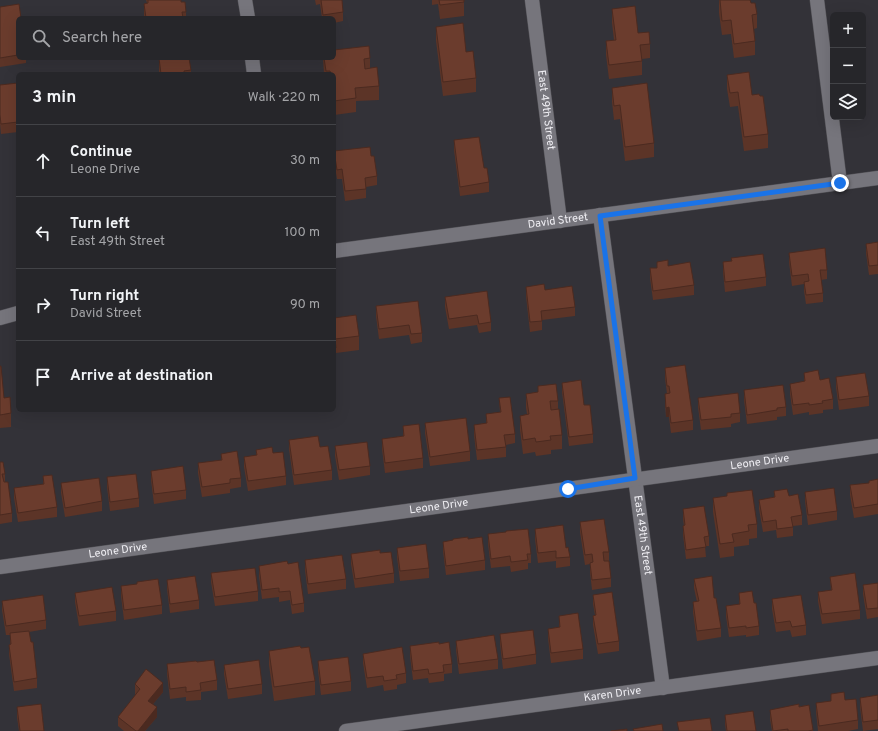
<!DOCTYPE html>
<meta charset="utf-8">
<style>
body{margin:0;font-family:Overpass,sans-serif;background:#2e2e32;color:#f1f3f6}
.controls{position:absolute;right:12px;top:12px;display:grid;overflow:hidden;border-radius:6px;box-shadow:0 4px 16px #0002}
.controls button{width:36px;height:36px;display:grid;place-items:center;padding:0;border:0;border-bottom:1px solid #424347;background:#26262a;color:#f1f3f6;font:20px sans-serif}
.stop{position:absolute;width:12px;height:12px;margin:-9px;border:3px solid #1a73e8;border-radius:50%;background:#fff}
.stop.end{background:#1a73e8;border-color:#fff;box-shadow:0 1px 4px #0008}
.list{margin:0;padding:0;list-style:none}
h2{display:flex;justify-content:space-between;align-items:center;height:52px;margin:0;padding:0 16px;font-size:17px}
h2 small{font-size:13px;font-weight:400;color:#a4a5a8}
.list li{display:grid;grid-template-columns:26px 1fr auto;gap:12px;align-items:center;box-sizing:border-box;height:72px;padding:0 16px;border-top:1px solid #424347}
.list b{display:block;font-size:15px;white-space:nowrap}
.list p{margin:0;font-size:13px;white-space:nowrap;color:#a4a5a8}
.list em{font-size:13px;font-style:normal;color:#a4a5a8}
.icon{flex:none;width:22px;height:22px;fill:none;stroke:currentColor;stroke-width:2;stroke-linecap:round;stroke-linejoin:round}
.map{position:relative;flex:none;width:878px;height:731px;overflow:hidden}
.search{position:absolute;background:#26262a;box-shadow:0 4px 16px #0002;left:16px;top:16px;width:320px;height:44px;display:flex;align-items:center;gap:10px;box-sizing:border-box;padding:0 14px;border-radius:6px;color:#a4a5a8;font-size:15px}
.panel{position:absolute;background:#26262a;box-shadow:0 4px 16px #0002;left:16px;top:72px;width:320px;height:340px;border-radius:6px}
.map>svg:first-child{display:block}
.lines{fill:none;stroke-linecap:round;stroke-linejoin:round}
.street-casing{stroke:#525156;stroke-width:15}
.street{stroke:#76757c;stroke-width:14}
.wall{fill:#5c3427}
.shaded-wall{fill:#4b2a20}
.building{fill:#6b3c2d;stroke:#4b2a20}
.route{stroke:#1a73e8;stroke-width:5}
.labels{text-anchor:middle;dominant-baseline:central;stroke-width:3.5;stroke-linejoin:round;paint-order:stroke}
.street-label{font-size:11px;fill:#f0eff4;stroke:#333238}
</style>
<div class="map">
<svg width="878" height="731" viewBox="0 0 878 731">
<rect width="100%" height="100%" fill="#333238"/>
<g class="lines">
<!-- street casing -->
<g class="street-casing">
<g id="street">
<polyline points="245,0 248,18"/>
<path id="s1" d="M532 0 560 221"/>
<polyline points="817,0 840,183"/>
<polyline points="252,58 254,74"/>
<path id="s2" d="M600 215 663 688"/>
<path id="s3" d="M334 251 878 178"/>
<polyline points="0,318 18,313"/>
<path id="s4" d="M0 567 878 446"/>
<path id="s5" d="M346 731 878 658"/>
</g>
</g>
<!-- street -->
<use href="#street" class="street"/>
</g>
<!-- wall -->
<g class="wall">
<polygon points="146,0 181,0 181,2 186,12 186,18 144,18 144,4 147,3"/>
<polygon points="315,0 342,0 343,12 343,21 334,23 334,18 322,18 320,4 316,5"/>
<polygon points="432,0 464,0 464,16 440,19 438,4 432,5"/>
<polygon points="719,0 757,14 757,28 754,29 755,41 755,55 734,58 731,34 722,35 719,13"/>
<polygon points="0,7 18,18 18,58 26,58 26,63 0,67"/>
<polygon points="612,9 650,44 650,58 642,59 642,75 609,79 606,55 606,41 614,40 612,23"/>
<polygon points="436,27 466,52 476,78 476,92 443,96 436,41"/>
<polygon points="159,58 191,70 191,74 159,74"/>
<polygon points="323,58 370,58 370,68 379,86 379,100 356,101 356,112 334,115 334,74 324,74"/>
<polygon points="727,75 752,95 768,134 768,148 744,151 738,106 730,107 727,89"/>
<polygon points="18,83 18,132 1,134 0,124 0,85"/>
<polygon points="612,88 654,143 654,157 625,161 620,119 614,120 612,102"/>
<polygon points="454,140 484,168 489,182 489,192 460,196 454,150"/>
<polygon points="334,151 371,156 377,176 377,185 366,187 366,198 345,201 342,179 337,179 334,161"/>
<polygon points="878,242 878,274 869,275 866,253 866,244"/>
<polygon points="789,253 827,270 827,279 821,280 823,293 823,302 806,304 804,291 804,284 792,286 789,262"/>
<polygon points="731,258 766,277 766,286 725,292 723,272 723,262 731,261"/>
<polygon points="657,262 668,266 694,285 694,295 653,300 650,278 650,268 657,268"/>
<polygon points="526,287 545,290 575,307 575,316 542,320 542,330 530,332 526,296"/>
<polygon points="445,297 491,322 491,331 479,333 477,325 449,329 445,307"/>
<polygon points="376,306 422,333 422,342 411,344 409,335 379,339 376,316"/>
<polygon points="334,318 359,336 359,350 336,353 336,362 334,362"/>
<polygon points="0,366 4,398 11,413 11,427 0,428"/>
<polygon points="665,368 693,420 693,430 671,433 669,417 666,417 665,403 665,394 667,394 665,378"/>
<polygon points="804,373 820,380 833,399 833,409 823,410 823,413 809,415 809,412 793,415 790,394 790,384 804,382"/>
<polygon points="836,377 869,396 869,406 839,410 836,387"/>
<polygon points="562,383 584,405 593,434 593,443 569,446 562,392"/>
<polygon points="538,386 558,401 558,409 562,435 562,449 551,450 551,454 536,456 535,452 523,454 520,430 520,416 527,414 526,408 526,394 538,392"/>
<polygon points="744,390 786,407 786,416 777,417 777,420 747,424 744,400"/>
<polygon points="499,398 515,434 515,443 506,445 506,457 477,460 474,435 474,425 486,423 486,414 500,412"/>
<polygon points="698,398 740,413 740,422 731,424 731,427 701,430 698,407"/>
<polygon points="425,423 470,451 470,461 430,466 425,433"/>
<polygon points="403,426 423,458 423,468 385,473 382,449 382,439 403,436"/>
<polygon points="289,440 320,447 332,470 332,480 294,485 289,449"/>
<polygon points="335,446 370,466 370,475 339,480 335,456"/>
<polygon points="256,450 273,453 286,476 286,485 248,491 244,467 244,457 256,455"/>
<polygon points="221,454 241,478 241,487 230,489 230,493 202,497 198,473 198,463 221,460"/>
<polygon points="0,462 5,474 5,482 12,513 12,522 0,524"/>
<polygon points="151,471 186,490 186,499 154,504 151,480"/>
<polygon points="43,476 57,507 57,517 18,522 14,498 14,488 43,484"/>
<polygon points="107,477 139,498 139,507 110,511 107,487"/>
<polygon points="878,479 878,514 854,518 850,495 850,485 869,483"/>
<polygon points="61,483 102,501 102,511 65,517 61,493"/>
<polygon points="774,491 789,496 802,515 802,525 793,526 793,536 777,538 776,530 763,532 759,509 759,500 774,497"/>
<polygon points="805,492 837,511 837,520 808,525 805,501"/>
<polygon points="713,498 757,524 757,538 749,539 749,545 734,547 734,556 720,558 713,512"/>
<polygon points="683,509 709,536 709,546 705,546 706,557 686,559 683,535 683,526 684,526 683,519"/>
<polygon points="580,522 609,552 609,561 611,578 611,587 592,590 590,572 590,564 585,565 580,532"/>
<polygon points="535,529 566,548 570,557 570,566 556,568 556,561 538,563 535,539"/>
<polygon points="488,534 531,554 531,563 528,563 528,569 511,572 510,566 491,568 488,544"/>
<polygon points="468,539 485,560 485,570 446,575 443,551 443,542"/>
<polygon points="397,548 429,568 429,578 400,581 397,557"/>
<polygon points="380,553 394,573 394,583 355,588 351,564 351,554"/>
<polygon points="305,560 346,579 346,589 308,594 305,570"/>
<polygon points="288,564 304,603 304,612 292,614 290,600 279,602 279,597 262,599 259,576 259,566"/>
<polygon points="211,573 258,591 258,601 215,606 211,582"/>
<polygon points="830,577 860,610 860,619 822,624 818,601 818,592 831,590"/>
<polygon points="694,579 721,628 721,637 697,641 693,612 693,602 697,602 694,588"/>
<polygon points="167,580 199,600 199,609 170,613 167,589"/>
<polygon points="878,583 878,617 867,619 863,594 863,585"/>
<polygon points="121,586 162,605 162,614 124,620 121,596"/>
<polygon points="75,593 116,611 116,621 79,626 75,602"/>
<polygon points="739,593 754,603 759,626 759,635 746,637 746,635 729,637 726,616 726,606 739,605"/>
<polygon points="593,595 619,641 619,651 598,654 593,625 593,616 595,615 593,604"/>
<polygon points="772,599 806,625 806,635 792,637 790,630 776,632 772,609"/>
<polygon points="2,601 46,620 46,629 29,632 37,678 37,688 14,691 9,654 9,645 10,645 10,635 6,635 2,610"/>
<polygon points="559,616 583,649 583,659 551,663 548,638 548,629 559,627"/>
<polygon points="500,634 536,654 536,664 503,669 500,644"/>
<polygon points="456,641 498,659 498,669 459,674 456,650"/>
<polygon points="439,644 452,664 452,673 444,674 444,681 429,683 428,678 413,680 410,656 410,646"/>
<polygon points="301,648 315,681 315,695 274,701 269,665 269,651"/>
<polygon points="363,654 406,673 406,683 397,685 397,689 384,691 383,685 367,688 363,663"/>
<polygon points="318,661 351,681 351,691 321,695 318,670"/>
<polygon points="197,662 217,680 217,690 201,692 201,700 186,701 186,697 170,699 167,674 167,664"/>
<polygon points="224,665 262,684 262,694 228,699 224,674"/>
<polygon points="135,684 163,692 153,704 157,717 145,731 124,731 118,726 118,717 136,695 135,694"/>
<polygon points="831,694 845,700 858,720 858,729 848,731 818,731 816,712 816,703 831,701"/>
<polygon points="878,695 878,729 863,731 860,707 860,698"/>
<polygon points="809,705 813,731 772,731 770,719 770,710"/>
<polygon points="17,707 44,731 19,731 17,717"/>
<polygon points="725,715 756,731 726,731 725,724"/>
</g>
<!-- shaded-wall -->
<g class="shaded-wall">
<polygon points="669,407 669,417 666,417 666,408"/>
<polygon points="163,683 163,692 148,710 148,701"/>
<polygon points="157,707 157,717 145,731 138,731"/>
</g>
<!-- building -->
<g class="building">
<polygon points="148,0 181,0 181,2 185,2 186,12 182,12 183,18 146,18 144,4 148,3"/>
<polygon points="321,0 342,0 343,12 323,15"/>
<polygon points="439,0 464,0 464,2 440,5"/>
<polygon points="720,0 750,0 751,3 755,3 757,14 752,15 755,41 734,44 731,20 722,21"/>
<polygon points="19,4 21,18 18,18 18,55 0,58 0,7"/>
<polygon points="635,6 638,33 649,32 650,44 640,45 642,61 609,65 606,41 616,40 612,9"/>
<polygon points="463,23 466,52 473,51 476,78 443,82 436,27"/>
<polygon points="369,46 370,58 364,59 365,69 377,67 379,86 355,88 356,98 334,101 334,74 331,74 330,71 326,71 324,58 334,58 334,50"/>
<polygon points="159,58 189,58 191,70 184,71 184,74 161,74"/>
<polygon points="749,72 752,95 759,94 760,96 763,96 768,134 744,137 738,92 730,93 727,75"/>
<polygon points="18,83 18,122 1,124 0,115 0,85"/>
<polygon points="647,83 654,143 625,147 620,105 614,106 612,88"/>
<polygon points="479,137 484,168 487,168 489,182 460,187 454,140"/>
<polygon points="370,147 371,156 374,156 377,176 365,178 366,189 345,191 342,169 337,170 334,151"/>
<polygon points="878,242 878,265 869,266 866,244"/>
<polygon points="825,248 827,270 820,270 823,293 806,295 804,282 809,281 808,274 792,276 789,253"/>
<polygon points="763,254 766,277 725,282 723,262 732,261 731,258"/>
<polygon points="668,260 668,266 690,262 694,285 653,291 650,268 657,268 657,262"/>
<polygon points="544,284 545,290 572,286 575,307 541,311 542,321 530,322 526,287"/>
<polygon points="487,291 491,322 479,324 477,315 449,319 445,297"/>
<polygon points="418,301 422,333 411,334 409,325 379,329 376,306"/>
<polygon points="356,315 359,336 335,339 336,348 334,348 334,318"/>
<polygon points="685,365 693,420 671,423 669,407 666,408 665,394 670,393 669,386 667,386 665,368"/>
<polygon points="0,366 1,366 4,398 10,397 11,413 0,415"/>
<polygon points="818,370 820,380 829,378 833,399 822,401 823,403 809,405 809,403 793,405 790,384 805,381 804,373"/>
<polygon points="865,373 869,396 839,400 836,377"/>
<polygon points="581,380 584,405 590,405 593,434 569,437 562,383"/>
<polygon points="556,384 558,401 550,401 551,410 559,409 562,435 550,436 551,440 536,442 535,438 523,440 520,416 529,414 526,394 538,392 538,386"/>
<polygon points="783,385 786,407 777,408 777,410 747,415 744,390"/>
<polygon points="738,393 740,413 731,414 731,417 701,420 698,398"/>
<polygon points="510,397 515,434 504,435 506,447 477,450 474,425 487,423 486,414 501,412 499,398"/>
<polygon points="466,418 470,451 430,457 425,423"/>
<polygon points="419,424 423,458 385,463 382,439 404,436 403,426"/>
<polygon points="318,436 320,447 328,446 332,470 294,475 289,440"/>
<polygon points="367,442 370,466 339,470 335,446"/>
<polygon points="272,447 273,453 283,452 286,476 248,481 244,457 257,455 256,450"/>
<polygon points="237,451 241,478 230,479 230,483 202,487 198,463 222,460 221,454"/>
<polygon points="0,462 3,462 5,474 2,474 4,482 8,482 12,513 0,515"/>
<polygon points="183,466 186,490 154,494 151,471"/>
<polygon points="136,474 139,498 110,502 107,477"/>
<polygon points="52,475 57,507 18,513 14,488 44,484 43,476"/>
<polygon points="99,478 102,501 65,508 61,483"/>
<polygon points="878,479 878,504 854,508 850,485 869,483 869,481"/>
<polygon points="834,488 837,511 808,515 805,492"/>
<polygon points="787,489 789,496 798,494 802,515 791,517 793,527 777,529 776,520 763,522 759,500 775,497 774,491"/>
<polygon points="752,490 757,524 748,525 749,531 732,534 734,542 720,544 713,498 727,496 727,493"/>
<polygon points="704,506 709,536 704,537 706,547 686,550 683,526 685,525 683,509"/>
<polygon points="604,519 609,552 603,552 604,561 609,561 611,578 592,580 590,563 593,562 592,554 585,555 580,522"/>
<polygon points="563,525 566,548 568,547 570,557 556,558 556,551 538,553 535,529"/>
<polygon points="528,529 531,554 527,554 528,560 511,562 510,556 491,559 488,534 506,532 506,531"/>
<polygon points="468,537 468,539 482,537 485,560 446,566 443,542 453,540 453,539"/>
<polygon points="426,544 429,568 400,571 397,548"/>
<polygon points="380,550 380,553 391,552 394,573 355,579 351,554"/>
<polygon points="342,555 346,579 308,584 305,560"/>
<polygon points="287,561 288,564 298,562 304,603 292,605 290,591 279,592 279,588 262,590 259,566"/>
<polygon points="255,568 258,591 215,597 211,573"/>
<polygon points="855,573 860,610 822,614 818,592 832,590 830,577"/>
<polygon points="195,576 199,600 170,604 167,580"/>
<polygon points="712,576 714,598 716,598 721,628 697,631 693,602 699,601 694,579"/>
<polygon points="158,579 162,605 124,610 121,586 137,584 137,582"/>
<polygon points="878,583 878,608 867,609 863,585"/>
<polygon points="112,587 116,611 79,616 75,593"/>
<polygon points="752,591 754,603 756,603 759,626 746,628 746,626 729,628 726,606 740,604 739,593"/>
<polygon points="612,592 619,641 598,644 593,616 596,615 593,595"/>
<polygon points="43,595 46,620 6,626 2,601"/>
<polygon points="801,595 806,625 792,627 790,621 776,623 772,599"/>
<polygon points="578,613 583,649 551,653 548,629 560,627 559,616"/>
<polygon points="533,630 536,654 503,659 500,634"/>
<polygon points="29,631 31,642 33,642 37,678 14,682 9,645 11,644 10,633"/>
<polygon points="494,635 498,659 459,664 456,641"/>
<polygon points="439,642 439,644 449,642 452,664 443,665 444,672 429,674 428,669 413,671 410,646"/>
<polygon points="300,646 301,648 309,647 315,681 274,687 269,651"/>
<polygon points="402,647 406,673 396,675 397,679 384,681 383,676 367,678 363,654"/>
<polygon points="348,657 351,681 321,685 318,661"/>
<polygon points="214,660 217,680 200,683 201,690 186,692 186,687 170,689 167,664 196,661 197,662"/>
<polygon points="259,660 262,684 228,689 224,665"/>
<polygon points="146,669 163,683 148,701 157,707 138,731 136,731 118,717 140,689 135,684"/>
<polygon points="844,692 845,700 856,699 858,720 819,726 816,703 831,701 831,694"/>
<polygon points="878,695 878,720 863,722 860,698"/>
<polygon points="41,704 44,731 20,731 17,707"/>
<polygon points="799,704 799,707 809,705 813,730 808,731 788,731 788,729 773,731 770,710"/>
<polygon points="753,711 756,731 727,731 725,715"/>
<polygon points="710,718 712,731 679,731 677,722"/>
<polygon points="662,724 663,731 634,731 633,729"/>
<polygon points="627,729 627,731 611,731"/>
</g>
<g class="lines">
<!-- route -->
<polyline class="route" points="568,489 635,478 600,216 840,183"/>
</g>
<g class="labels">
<!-- street labels -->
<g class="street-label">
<text stroke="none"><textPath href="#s1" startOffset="111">East 49th Street</textPath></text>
<text stroke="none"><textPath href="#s3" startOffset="226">David Street</textPath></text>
<text stroke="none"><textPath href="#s4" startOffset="767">Leone Drive</textPath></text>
<text stroke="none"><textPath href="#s4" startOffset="443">Leone Drive</textPath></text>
<text stroke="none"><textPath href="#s2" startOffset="323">East 49th Street</textPath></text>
<text stroke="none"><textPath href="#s4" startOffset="119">Leone Drive</textPath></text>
<text stroke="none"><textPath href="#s5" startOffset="269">Karen Drive</textPath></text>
</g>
</g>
</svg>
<div class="controls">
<button>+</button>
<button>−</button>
<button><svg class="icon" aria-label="layers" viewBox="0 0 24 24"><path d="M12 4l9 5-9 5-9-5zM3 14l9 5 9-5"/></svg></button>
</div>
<div class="stop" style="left:568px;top:489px"></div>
<div class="stop end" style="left:840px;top:183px"></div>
<div class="search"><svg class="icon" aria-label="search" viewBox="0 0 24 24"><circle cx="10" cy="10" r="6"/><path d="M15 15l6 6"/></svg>Search here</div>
<section class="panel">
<h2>3 min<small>Walk · 220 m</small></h2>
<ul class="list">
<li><svg class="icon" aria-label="ahead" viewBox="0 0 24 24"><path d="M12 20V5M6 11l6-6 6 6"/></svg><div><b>Continue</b><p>Leone Drive</p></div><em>30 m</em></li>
<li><svg class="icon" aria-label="left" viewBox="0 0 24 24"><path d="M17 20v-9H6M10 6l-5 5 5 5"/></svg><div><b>Turn left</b><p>East 49th Street</p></div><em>100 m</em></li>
<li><svg class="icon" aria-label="right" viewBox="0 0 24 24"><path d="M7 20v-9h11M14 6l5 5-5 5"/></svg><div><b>Turn right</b><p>David Street</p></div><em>90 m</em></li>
<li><svg class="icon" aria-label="arrive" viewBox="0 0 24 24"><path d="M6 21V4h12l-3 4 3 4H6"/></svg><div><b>Arrive at destination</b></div></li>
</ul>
</section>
</div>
